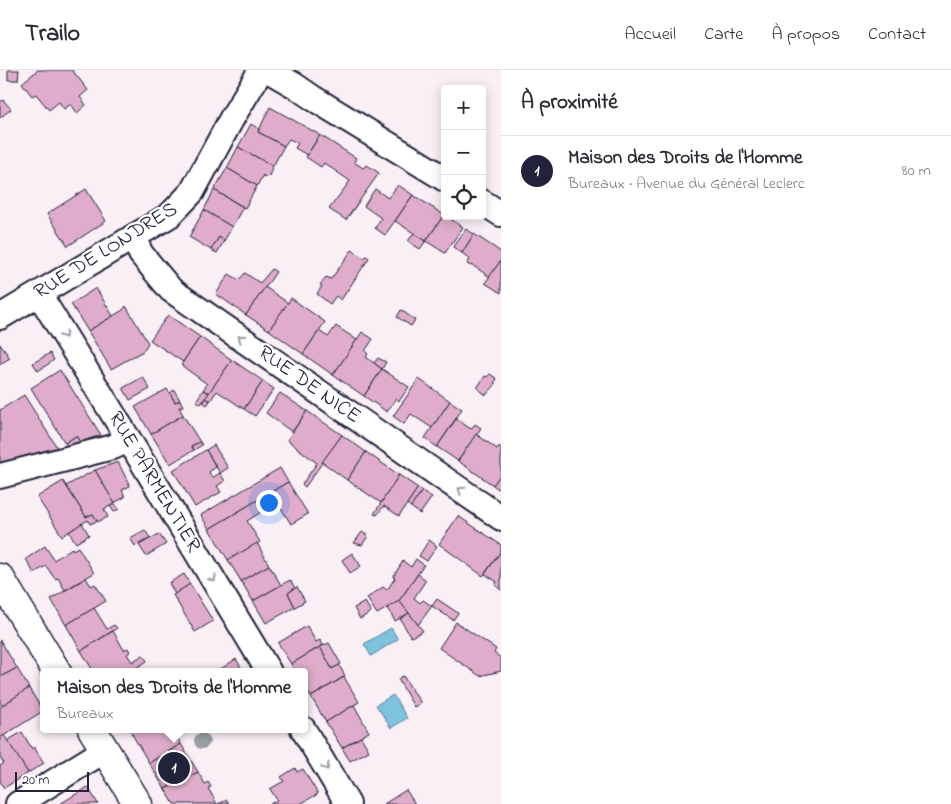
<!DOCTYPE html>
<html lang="fr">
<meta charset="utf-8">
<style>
body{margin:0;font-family:"Indie Flower",sans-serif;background:#f7f7f7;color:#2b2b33}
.controls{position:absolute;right:15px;top:15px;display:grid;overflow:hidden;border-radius:5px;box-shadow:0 2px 12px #0003}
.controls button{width:45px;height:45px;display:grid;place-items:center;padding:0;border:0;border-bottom:1px solid #e1e1e2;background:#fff;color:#2b2b33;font:25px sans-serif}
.scale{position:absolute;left:15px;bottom:12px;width:74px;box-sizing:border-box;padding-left:5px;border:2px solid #22223b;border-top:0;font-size:14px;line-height:18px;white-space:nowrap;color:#22223b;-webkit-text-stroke:4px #fff;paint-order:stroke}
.you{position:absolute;left:268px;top:432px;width:18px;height:18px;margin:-12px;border:4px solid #fff;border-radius:50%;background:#1a73e8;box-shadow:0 0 0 8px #1a73e833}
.badge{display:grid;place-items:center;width:32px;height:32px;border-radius:50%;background:#22223b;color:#fff;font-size:16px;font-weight:700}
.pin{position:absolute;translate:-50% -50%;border:2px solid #fff;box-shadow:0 1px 5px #0006}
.popup{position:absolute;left:40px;top:598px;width:268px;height:65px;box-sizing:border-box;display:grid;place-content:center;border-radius:5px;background:#fff;filter:drop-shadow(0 1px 4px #0005);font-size:16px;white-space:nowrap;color:#7c7c81}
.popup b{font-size:19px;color:#2b2b33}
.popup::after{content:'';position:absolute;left:50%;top:100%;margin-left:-10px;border:10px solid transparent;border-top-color:#fff}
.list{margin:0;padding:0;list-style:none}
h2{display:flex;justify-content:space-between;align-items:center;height:65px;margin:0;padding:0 20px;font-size:21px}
h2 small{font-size:16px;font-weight:400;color:#7c7c81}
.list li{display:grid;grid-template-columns:32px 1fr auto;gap:15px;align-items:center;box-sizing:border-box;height:70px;padding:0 20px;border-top:1px solid #e1e1e2}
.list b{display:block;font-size:19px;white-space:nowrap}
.list p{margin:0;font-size:16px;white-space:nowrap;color:#7c7c81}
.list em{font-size:16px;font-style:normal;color:#7c7c81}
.icon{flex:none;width:28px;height:28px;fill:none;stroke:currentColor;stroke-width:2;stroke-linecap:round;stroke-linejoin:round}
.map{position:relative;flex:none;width:501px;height:734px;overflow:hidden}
header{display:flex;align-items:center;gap:30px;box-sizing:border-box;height:70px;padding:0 25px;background:#fff;border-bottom:1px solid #e1e1e2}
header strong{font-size:24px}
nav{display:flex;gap:28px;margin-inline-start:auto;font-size:18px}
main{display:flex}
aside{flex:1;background:#fff}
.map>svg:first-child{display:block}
.water{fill:#7dc3de;stroke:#59839d}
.building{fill:#dfadcb;stroke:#22223b}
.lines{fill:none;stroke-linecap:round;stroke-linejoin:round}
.street-casing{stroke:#22223b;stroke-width:28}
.secondary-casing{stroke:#22223b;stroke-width:31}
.street{stroke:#fff;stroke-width:24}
.secondary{stroke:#fff;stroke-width:28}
.tree{fill:#989ea2}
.oneway{stroke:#9c9ca7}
.labels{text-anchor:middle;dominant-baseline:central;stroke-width:4.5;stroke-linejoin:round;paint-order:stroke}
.street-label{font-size:21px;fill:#22223b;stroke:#fff}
</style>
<header>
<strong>Trailo</strong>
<nav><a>Accueil</a><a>Carte</a><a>À propos</a><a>Contact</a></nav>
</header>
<main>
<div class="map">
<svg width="501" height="734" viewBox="0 0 501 734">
<rect width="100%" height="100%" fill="#f9eff5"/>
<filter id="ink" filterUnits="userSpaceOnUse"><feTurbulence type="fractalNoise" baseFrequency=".02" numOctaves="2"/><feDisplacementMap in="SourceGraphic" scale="10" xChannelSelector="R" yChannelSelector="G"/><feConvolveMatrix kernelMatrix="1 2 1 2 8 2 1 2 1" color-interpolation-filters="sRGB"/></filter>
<g filter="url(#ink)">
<!-- water -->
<g class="water">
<polygon points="391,558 398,569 371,586 364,574"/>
<polygon points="393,625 407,648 391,658 376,635"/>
</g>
<!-- building -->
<g class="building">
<polygon points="8,0 19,0 18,10 8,10"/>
<polygon points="38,0 72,0 88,20 80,27 86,35 77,43 71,34 64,39 59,32 49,40 36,24 32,26 22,13"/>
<polygon points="3,30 11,39 0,48 0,32"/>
<polygon points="270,37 320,65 307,85 295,78 298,73 289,69 284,76 258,62"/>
<polygon points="251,54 259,59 258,62 284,76 273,96 238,77"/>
<polygon points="320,65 356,88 354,92 363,98 367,95 379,103 346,150 329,139 350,111 324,93 321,97 306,87"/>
<polygon points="238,77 271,95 272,98 269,106 264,107 263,105 257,116 227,98"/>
<polygon points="227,98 257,116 245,138 214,120"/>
<polygon points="398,115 413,125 385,165 375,158 381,148 364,136 375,119 388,128"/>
<polygon points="86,119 106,151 68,176 47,144"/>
<polygon points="214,120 243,137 232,157 204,140"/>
<polygon points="413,125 444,145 426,171 395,151"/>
<polygon points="204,140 232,157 224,171 219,167 211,180 189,167"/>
<polygon points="444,145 463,157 445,183 426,171"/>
<polygon points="466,159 474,164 462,183 453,177"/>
<polygon points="414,163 426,171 420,179 408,171"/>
<polygon points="474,164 501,182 501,190 490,207 472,195 471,196 467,194 470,189 462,183"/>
<polygon points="219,167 224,171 217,183 211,180"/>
<polygon points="352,180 364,188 366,186 369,188 341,230 336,226 330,234 317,224 322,216 320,215 326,207 331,209"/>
<polygon points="501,190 501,223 485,213"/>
<polygon points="272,199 276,202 246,245 216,224 229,204 239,210 245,203 260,213"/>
<polygon points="265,217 288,233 269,260 246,245"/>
<polygon points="96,218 113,246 88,261 71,234"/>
<polygon points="291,228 325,252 303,284 269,260"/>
<polygon points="126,236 148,273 143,281 111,299 88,261 123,240"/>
<polygon points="401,240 415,250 411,256 397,247"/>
<polygon points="168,245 200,267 183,292 150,270"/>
<polygon points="336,256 357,270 333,305 303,284 319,261 328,267"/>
<polygon points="362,262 373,269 365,281 368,284 366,287 382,299 364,326 333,305"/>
<polygon points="200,267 232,290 209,323 203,320 207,314 181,295"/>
<polygon points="0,274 10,288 0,294"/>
<polygon points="50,283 54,290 38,301 33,293"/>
<polygon points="378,288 386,292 382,299 374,293"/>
<polygon points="232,290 263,311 244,339 217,321 210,331 205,328"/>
<polygon points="382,299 409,317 399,331 396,328 387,342 364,326"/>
<polygon points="60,300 101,365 80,372 76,366 65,373 31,318"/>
<polygon points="490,304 497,309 494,313 496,314 486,325 477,318 485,306 487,307"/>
<polygon points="143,307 150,319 130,330 123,318"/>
<polygon points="419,309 450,331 432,358 411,344 404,354 393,346"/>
<polygon points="263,311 274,319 255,346 244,339"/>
<polygon points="167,319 175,332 180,330 183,336 179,337 183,345 151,364 135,337"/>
<polygon points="174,320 180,330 175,332 170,323"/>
<polygon points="203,320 209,323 201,334 196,331"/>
<polygon points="280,323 307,341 292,362 266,343"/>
<polygon points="24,325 58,379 51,379 0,393 0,340"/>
<polygon points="205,328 210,331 207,335 203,332"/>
<polygon points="450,331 462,339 437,377 425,368"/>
<polygon points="307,341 342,365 305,417 302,414 317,393 287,370"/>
<polygon points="183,345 200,372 191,376 194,380 170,394 151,364"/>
<polygon points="456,349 471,359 475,354 481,358 458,391 437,377"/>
<polygon points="476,364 497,379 499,376 501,378 501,404 493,415 458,391"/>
<polygon points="342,365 366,382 347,410 322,392"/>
<polygon points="76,366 80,372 67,376 65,373"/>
<polygon points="200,372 202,375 194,380 191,376"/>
<polygon points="214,375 228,398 220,403 206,380"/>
<polygon points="206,380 216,397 209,402 212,408 220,403 225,411 217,416 221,422 195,437 173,400"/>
<polygon points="366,382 399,405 381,433 347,410"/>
<polygon points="118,392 130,416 122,420 125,427 114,433 95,400"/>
<polygon points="280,398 288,412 209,459 201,445"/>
<polygon points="95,400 115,434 104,439 108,447 97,452 93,444 86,447 66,416"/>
<polygon points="501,404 501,421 493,415"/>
<polygon points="399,405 418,418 399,446 384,436 377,445 374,444"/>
<polygon points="63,411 86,447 93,444 97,451 90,454 88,450 62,466 37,427"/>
<polygon points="288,412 308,444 291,454 277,432 247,451 260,472 228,490 209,459"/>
<polygon points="418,418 422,421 411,437 407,434"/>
<polygon points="422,421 432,427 420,444 411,437"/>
<polygon points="115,434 119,439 114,442 110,436"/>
<polygon points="458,446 501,475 501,481 483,506 439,474"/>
<polygon points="82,453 89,465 76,473 69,462"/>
<polygon points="145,460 150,468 135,476 130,468"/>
<polygon points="362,462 368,466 362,475 354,473"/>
<polygon points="159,464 166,474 146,486 139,475"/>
<polygon points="429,470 437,476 427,491 419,486"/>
<polygon points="257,473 269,495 241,511 228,490"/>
<polygon points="45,476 54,490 72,478 73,480 78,477 94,503 65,520 58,508 55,509 46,496 34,503 26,489"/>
<polygon points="501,481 501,520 495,515 497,512 485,504"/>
<polygon points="352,483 361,496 350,503 342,490"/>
<polygon points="416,489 424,495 399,531 377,544 367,528 383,517 387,520 395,508 393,507 403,491 411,497"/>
<polygon points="269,495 281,515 253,531 241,511"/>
<polygon points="184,504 190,514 175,524 169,513"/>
<polygon points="418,504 426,510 414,528 420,533 423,530 432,536 418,555 399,531"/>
<polygon points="86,508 91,516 95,514 106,531 66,555 51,529"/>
<polygon points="290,510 295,518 288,523 295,537 266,553 253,531"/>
<polygon points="190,514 213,551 195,562 173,525"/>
<polygon points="297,517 305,531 295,537 288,523"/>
<polygon points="437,529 458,543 453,550 432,536"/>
<polygon points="399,531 409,543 395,551 387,538"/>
<polygon points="365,532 371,542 360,549 354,538"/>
<polygon points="94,538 107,559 114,555 117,558 81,581 66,555"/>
<polygon points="409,543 423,561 411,567 400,549"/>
<polygon points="456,552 496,579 494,583 501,588 501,601 480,606 439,578"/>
<polygon points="307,556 316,572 320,570 323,575 291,594 278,573"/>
<polygon points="113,561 124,580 128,578 130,582 127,584 132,592 143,585 147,591 130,602 94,602 81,581"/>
<polygon points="0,570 17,598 0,607"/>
<polygon points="329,573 341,594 332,599 320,577"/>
<polygon points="320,577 332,599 339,595 345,606 311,627 304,615 304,602 296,602 291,594"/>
<polygon points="236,589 243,601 216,602"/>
<polygon points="17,598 29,618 2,636 0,632 0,607"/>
<polygon points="403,606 421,633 414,637 398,609"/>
<polygon points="344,607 359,632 326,652 311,627"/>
<polygon points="29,618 43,641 0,668 0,637"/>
<polygon points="354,635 369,662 342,678 326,652"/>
<polygon points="129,659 172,659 181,674 149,693"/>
<polygon points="22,662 32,679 34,677 44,693 28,703 7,671"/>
<polygon points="4,665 28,703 4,718 0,711 0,696 4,693 0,688 0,668"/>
<polygon points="361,667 369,681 350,691 342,678"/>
<polygon points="181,674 198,702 165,719 149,693"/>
<polygon points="295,698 297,702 303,699 318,724 300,734 270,734 277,730 270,719 284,711 281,707"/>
<polygon points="198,702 205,714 208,712 211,717 208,718 217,734 174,734 165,719"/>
<polygon points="88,717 98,734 60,734 68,729"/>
<polygon points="406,720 415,734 384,734"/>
<polygon points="227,730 229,734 218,734"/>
</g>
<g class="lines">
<!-- street casing -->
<g class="street-casing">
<g id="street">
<polyline points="268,0 294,15 313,28 445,109"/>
<polyline points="482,132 501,144"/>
<polyline points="133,167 141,184 171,220 501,448"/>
<polyline points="39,224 129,370 269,602"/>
<polyline points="0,247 170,145 192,122 232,48 261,0"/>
<polyline points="0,406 113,377 129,370"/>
<polyline points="303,659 348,734"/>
<polyline points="18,734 105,680"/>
</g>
</g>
<!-- secondary casing -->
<g class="secondary-casing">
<g id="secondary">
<polyline points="0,508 57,602"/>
<polyline points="92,659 138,734"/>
</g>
</g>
<!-- street -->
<use href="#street" class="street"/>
<!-- secondary -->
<use href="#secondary" class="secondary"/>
</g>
<!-- trees -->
<circle class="tree" cx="202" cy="671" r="8"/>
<!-- one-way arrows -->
<defs><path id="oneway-chevron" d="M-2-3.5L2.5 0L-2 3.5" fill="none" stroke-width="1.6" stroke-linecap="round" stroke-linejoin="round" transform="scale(1.25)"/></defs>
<g class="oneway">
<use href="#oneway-chevron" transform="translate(64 265) rotate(58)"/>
<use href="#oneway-chevron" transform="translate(241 268) rotate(-145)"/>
<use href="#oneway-chevron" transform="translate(461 420) rotate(-145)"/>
<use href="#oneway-chevron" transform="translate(213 509) rotate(59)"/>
<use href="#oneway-chevron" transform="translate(326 697) rotate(59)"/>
</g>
</g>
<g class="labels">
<!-- street labels -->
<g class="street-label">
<text transform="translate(106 181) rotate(-32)">RUE DE LONDRES</text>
<text transform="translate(309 315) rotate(35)">RUE DE NICE</text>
<text transform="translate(154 412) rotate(59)">RUE PARMENTIER</text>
</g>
</g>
</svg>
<div class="controls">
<button>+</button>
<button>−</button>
<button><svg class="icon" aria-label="locate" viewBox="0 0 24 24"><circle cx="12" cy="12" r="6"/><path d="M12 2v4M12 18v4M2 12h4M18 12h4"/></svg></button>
</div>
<div class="scale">20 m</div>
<div class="you"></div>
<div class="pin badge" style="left:174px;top:698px">1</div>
<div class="popup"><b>Maison des Droits de l'Homme</b>Bureaux</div>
</div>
<aside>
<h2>À proximité<small></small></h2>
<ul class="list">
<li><span class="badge">1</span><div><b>Maison des Droits de l'Homme</b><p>Bureaux · Avenue du Général Leclerc</p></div><em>80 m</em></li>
</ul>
</aside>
</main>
